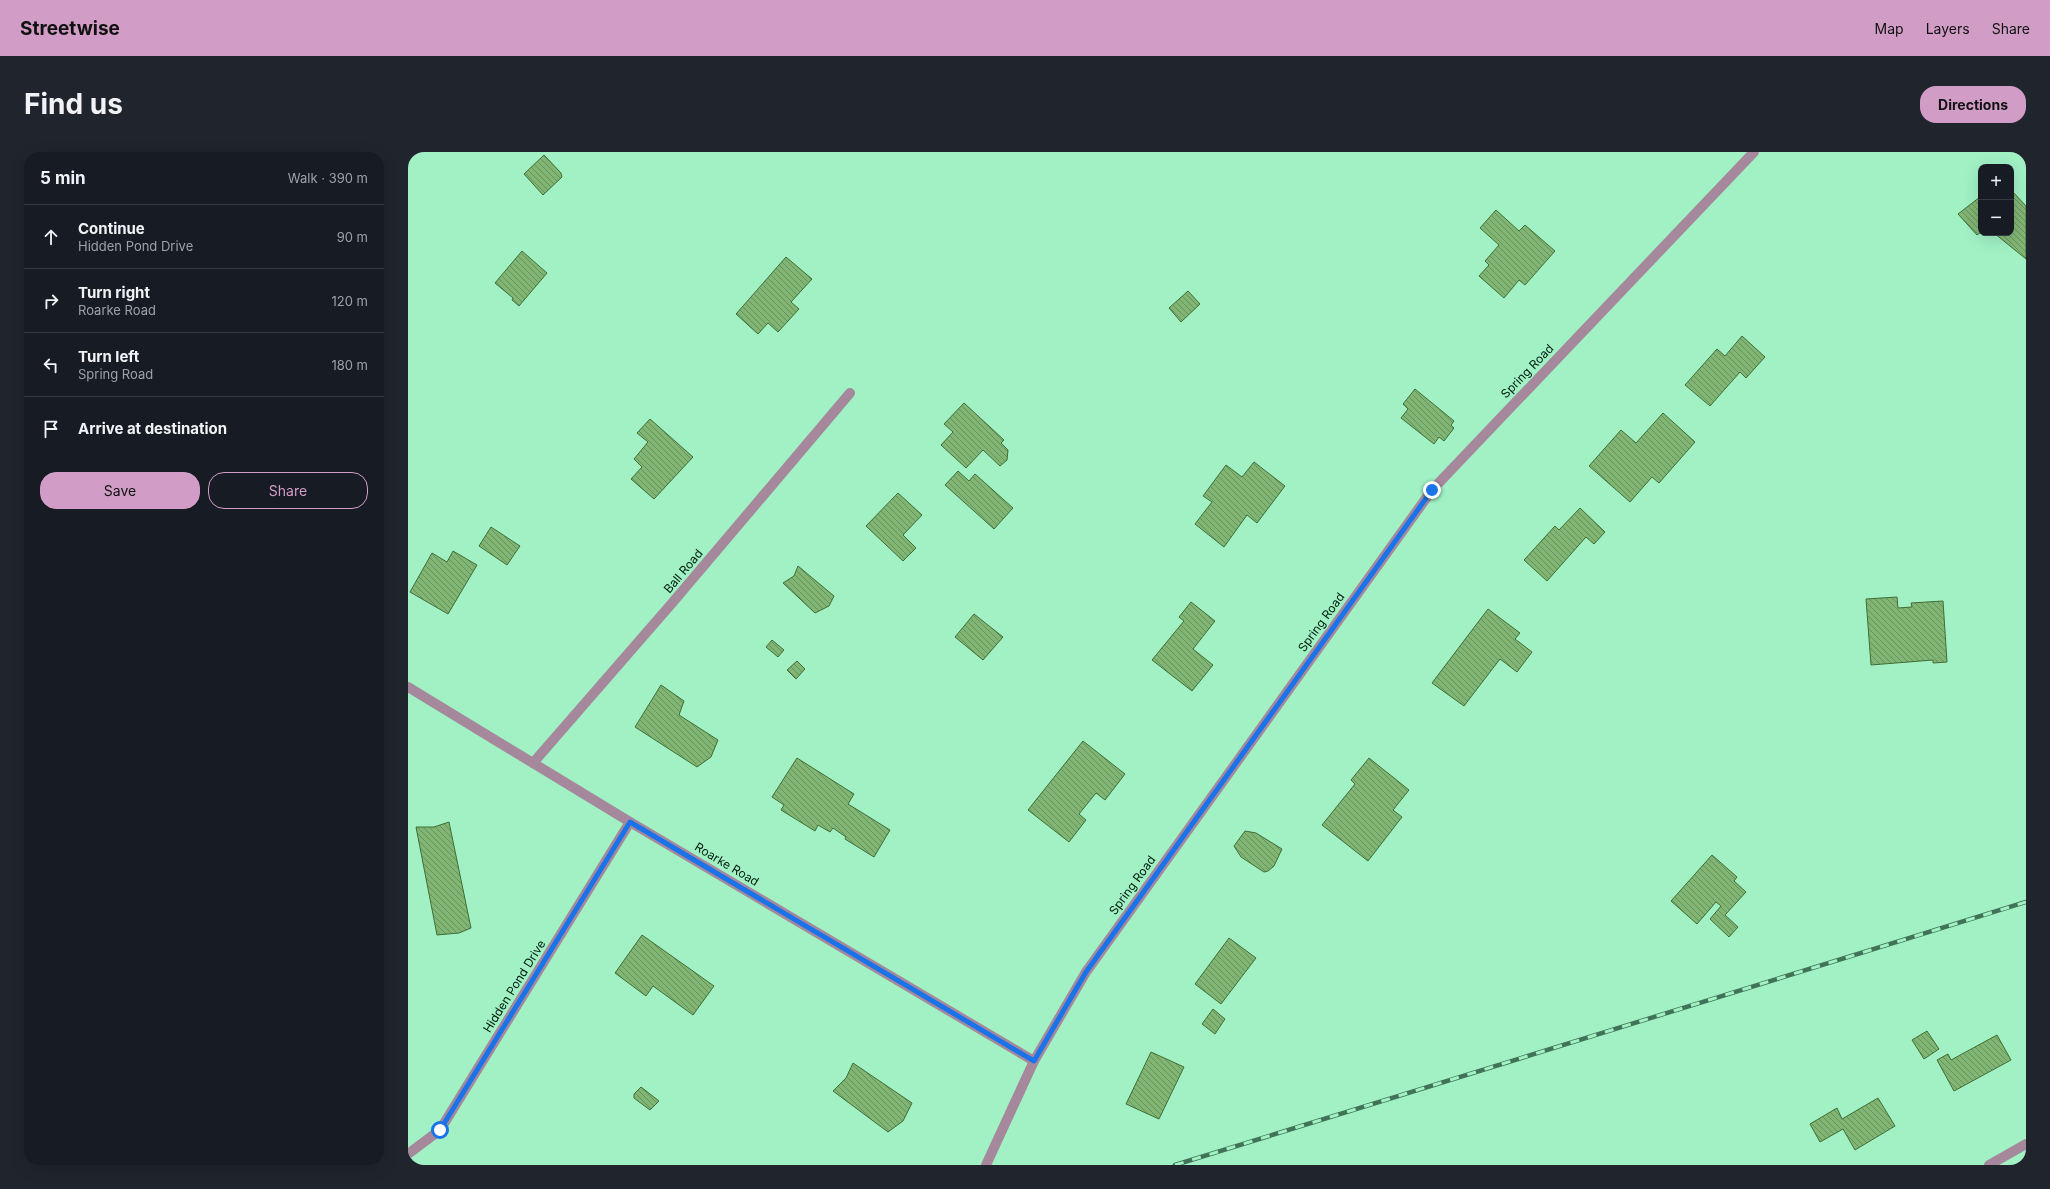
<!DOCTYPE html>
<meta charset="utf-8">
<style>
body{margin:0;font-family:Inter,sans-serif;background:#20242c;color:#f1f3f6}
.controls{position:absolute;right:12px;top:12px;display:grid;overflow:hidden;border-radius:8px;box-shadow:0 4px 16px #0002}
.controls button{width:36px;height:36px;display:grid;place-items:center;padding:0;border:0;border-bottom:1px solid #363941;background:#171b24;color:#f1f3f6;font:20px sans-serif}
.stop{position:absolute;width:12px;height:12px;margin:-9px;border:3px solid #1a73e8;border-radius:50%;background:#fff}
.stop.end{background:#1a73e8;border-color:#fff;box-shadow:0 1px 4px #0008}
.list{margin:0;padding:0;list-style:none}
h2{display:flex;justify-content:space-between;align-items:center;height:52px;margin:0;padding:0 16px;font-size:17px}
h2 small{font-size:13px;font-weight:400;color:#9ea1a6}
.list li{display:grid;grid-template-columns:26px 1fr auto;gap:12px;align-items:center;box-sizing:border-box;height:64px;padding:0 16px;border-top:1px solid #363941}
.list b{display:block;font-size:15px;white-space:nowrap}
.list p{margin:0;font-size:13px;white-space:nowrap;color:#9ea1a6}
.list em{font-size:13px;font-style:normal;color:#9ea1a6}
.actions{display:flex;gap:8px;padding:12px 16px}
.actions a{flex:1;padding:9px 0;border:1px solid #d19dc6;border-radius:16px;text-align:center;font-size:14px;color:#d19dc6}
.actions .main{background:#d19dc6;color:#111}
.icon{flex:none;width:22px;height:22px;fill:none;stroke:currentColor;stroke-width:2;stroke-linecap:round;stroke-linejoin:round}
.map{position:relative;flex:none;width:1618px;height:1013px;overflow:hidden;border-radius:16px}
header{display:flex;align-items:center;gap:24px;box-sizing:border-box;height:56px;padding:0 20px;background:#d19dc6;color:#111}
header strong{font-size:19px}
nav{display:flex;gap:22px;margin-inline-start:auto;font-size:14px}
.intro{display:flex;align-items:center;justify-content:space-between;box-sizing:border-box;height:96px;padding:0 24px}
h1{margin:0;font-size:28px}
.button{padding:10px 18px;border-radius:16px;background:#d19dc6;color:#111;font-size:14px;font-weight:700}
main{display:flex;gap:24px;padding:0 24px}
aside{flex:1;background:#171b24;border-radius:16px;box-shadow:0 4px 16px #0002}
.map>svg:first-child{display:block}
.building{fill:url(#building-back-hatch);stroke:#406e35}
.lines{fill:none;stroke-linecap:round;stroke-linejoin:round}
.minor{stroke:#a6889c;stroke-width:10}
.rail-casing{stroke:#417358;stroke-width:4.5}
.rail{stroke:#a1f1c5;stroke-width:3;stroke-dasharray:9;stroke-linecap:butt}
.route{stroke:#1a73e8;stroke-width:5}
.labels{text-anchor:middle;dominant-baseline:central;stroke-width:3;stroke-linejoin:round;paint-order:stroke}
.street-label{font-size:12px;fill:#001e0f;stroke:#a1f1c5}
</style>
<header>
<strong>Streetwise</strong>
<nav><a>Map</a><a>Layers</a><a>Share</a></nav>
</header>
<div class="intro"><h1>Find us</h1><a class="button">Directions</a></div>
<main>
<aside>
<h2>5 min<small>Walk · 390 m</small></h2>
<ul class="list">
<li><svg class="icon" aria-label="ahead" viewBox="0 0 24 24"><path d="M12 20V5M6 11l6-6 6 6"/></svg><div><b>Continue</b><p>Hidden Pond Drive</p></div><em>90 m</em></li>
<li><svg class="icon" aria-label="right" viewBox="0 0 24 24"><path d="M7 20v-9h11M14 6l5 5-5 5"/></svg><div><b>Turn right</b><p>Roarke Road</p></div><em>120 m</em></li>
<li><svg class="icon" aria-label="left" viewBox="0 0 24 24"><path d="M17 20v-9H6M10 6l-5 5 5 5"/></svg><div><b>Turn left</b><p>Spring Road</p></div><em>180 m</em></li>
<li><svg class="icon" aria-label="arrive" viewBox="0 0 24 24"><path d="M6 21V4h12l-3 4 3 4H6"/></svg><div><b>Arrive at destination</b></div></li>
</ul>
<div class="actions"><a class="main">Save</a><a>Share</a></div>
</aside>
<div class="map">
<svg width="1618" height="1013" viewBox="0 0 1618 1013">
<defs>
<pattern id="building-back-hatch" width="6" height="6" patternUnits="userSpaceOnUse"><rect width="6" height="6" fill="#81b574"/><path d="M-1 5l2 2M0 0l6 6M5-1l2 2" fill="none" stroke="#67935e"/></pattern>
</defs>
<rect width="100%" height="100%" fill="#a1f1c5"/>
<!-- building -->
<g class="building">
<polygon points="136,3 153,21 154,25 135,43 116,22"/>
<polygon points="1604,39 1618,54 1618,107 1586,81 1603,81"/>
<polygon points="1573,42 1573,80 1569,83 1550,62 1572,45"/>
<polygon points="1088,58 1111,79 1117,73 1147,99 1117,133 1111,128 1096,146 1071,124 1081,113 1077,109 1091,93 1072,76"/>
<polygon points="114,99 139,121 111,154 104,148 105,146 87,131"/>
<polygon points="378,105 404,127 383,150 391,157 370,180 360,171 350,182 328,162"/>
<polygon points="780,139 792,152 773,170 761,156"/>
<polygon points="1334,184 1357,205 1338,226 1332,220 1302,254 1277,233 1309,197 1317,204"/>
<polygon points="1007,237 1046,269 1043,273 1046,276 1036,289 1031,285 1026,292 993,266 1000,257 995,252"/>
<polygon points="556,251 596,288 593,291 600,298 599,308 592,314 575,298 558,316 533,293 545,280 536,272"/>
<polygon points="1255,261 1287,290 1251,331 1244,325 1222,350 1181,314 1213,278 1228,291"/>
<polygon points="242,267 285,305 246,347 223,327 234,315 226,307 240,290 229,281"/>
<polygon points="846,310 877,334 849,371 839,363 816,395 787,372 804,350 795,344 818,313 834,325"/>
<polygon points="550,319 561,329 567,322 605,356 586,377 537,333"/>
<polygon points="490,341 514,363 495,383 508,396 495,409 458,374"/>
<polygon points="1172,356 1197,380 1186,392 1178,385 1139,429 1116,408 1147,374 1151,378"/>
<polygon points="83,375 112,394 99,413 71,394"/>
<polygon points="45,399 69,413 40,462 2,440 24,401 39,410"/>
<polygon points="390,414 426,444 421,454 407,461 375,431 386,424"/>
<polygon points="1489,445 1490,456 1504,455 1503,451 1535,449 1539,510 1525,511 1525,508 1463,513 1458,447"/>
<polygon points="783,450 807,469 785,497 805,513 784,539 744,508 776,469 771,465"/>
<polygon points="1080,457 1112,481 1107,487 1124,500 1109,520 1092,507 1056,554 1024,531"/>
<polygon points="566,462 595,485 575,508 547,485"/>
<polygon points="364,488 376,498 370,505 358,495"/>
<polygon points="389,509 397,517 388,527 379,518"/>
<polygon points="253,533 276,549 271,563 310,588 303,605 289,615 227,575"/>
<polygon points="675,589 717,622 697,648 688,641 671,662 678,668 661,690 620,658"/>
<polygon points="389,606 446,642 440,652 482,678 466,705 437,687 438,685 425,676 422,680 410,673 407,679 373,658 376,653 364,645"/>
<polygon points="961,606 1001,638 985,658 994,665 960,709 914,673 947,632 943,628"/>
<polygon points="41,670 63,776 51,781 29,783 8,675 26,675"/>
<polygon points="837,679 848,681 874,697 866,714 860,719 856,720 833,705 826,694"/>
<polygon points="1304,703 1329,725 1326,729 1338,740 1317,763 1330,775 1321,785 1302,767 1313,754 1308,750 1289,772 1263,749"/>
<polygon points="234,783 306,834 285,863 245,834 238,844 207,821"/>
<polygon points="821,786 848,806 813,852 787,832"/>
<polygon points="805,857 817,867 807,882 794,872"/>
<polygon points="1519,879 1531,897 1516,907 1504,888"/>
<polygon points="1589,883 1603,908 1546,939 1529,908 1540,902 1543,908"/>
<polygon points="743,900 776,915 751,967 718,952"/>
<polygon points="445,911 504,951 495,969 480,980 425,939 438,926"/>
<polygon points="233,935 251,949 242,958 226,946 226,942"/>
<polygon points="1470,946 1487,974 1447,998 1435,977 1412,990 1402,972 1429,956 1434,967"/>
</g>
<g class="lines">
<!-- minor -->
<g class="minor">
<polyline points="0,535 222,670 626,909"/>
<polyline points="125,611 265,450 442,241"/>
<polyline points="0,1002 32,978 222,670"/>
<polyline points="578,1013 626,909 678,820 1024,338 1346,0"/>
<polyline points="1581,1013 1618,992"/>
</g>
<!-- rail casing -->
<g class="rail-casing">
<polyline id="rail" points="767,1013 1618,750"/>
</g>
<!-- rail -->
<use href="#rail" class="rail"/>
</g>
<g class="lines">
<!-- route -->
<polyline class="route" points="32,978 222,670 626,909 678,820 1024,338"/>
</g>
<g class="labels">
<!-- street labels -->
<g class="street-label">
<text transform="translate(1119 219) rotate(-46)">Spring Road</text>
<text transform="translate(275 419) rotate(-50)">Ball Road</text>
<text transform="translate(913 470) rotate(-54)">Spring Road</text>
<text transform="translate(319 712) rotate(31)">Roarke Road</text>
<text transform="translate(724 733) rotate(-54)">Spring Road</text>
<text transform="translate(106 834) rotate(-58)">Hidden Pond Drive</text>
</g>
</g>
</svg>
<div class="controls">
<button>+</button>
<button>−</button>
</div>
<div class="stop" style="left:32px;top:978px"></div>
<div class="stop end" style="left:1024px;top:338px"></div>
</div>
</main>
